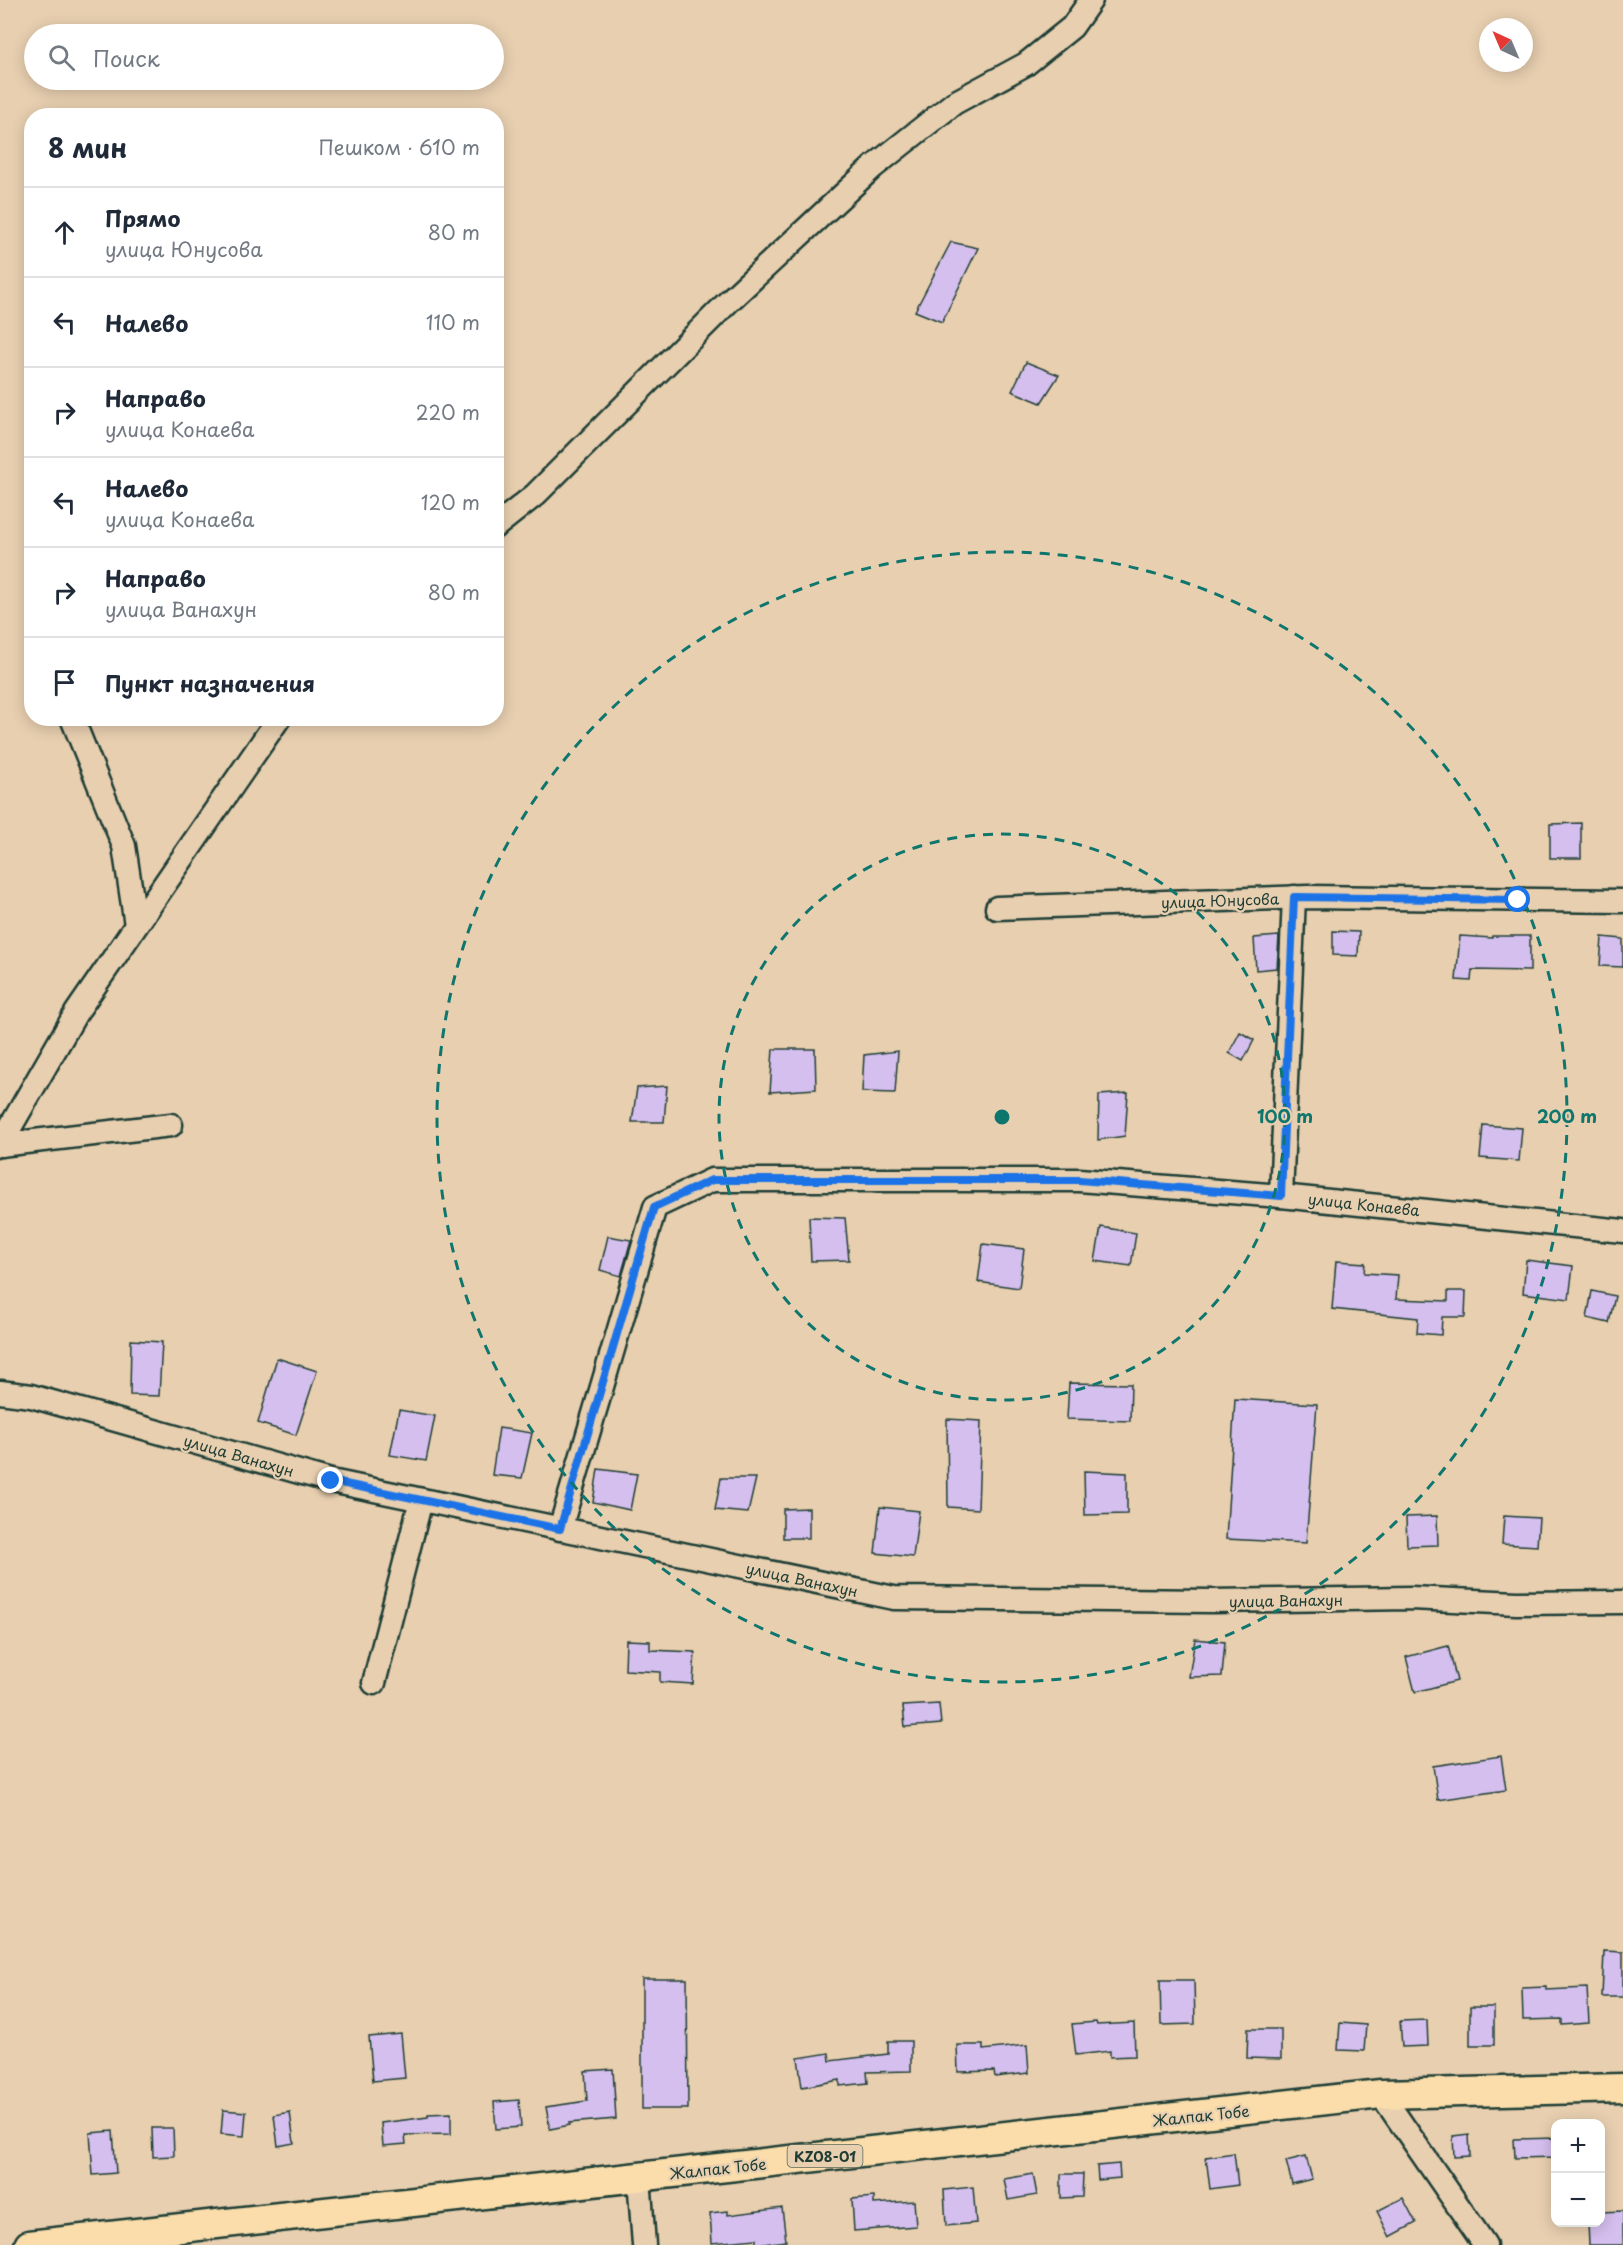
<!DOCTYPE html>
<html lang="ru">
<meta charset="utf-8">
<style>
body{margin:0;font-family:"Playpen Sans",sans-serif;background:#f2f2f3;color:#1f2937}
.controls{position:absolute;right:18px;bottom:18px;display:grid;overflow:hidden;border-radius:12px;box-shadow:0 3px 15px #0003}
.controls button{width:54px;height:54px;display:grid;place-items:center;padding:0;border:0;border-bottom:2px solid #e0e1e3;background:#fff;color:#1f2937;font:30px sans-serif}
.compass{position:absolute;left:1479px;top:18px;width:54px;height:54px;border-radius:50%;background:#fff;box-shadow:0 3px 15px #0003;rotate:316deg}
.stop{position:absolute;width:18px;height:18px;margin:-14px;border:4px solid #1a73e8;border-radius:50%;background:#fff}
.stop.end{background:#1a73e8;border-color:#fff;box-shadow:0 2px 6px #0008}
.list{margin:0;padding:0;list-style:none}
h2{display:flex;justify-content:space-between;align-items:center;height:78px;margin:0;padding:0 24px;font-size:26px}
h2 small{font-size:20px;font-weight:400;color:#747a83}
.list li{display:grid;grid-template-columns:39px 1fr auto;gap:18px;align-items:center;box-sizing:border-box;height:90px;padding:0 24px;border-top:2px solid #e0e1e3}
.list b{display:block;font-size:22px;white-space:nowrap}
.list p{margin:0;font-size:20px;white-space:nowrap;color:#747a83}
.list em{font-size:20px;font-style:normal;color:#747a83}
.icon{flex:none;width:33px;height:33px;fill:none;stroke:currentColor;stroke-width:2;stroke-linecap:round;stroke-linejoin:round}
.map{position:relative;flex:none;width:1623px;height:2245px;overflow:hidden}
.search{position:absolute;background:#fff;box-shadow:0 3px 15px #0003;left:24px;top:24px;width:480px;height:66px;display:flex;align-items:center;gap:15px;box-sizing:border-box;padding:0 21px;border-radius:33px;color:#747a83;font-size:22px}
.panel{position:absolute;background:#fff;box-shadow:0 3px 15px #0003;left:24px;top:108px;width:480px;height:618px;border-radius:24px}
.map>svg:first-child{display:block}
.building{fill:#d5bfee;stroke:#1f3d34;stroke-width:1.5}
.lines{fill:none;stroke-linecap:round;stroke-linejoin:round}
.minor-casing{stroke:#1f3d34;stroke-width:27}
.major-casing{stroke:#1f3d34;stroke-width:33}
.minor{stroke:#e8cfb0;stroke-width:22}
.major{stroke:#faddab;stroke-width:28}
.route{stroke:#1a73e8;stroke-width:8}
.ring{fill:none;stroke:#0f766e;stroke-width:3;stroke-dasharray:10 8}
.labels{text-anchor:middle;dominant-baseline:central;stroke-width:4.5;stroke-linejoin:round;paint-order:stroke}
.shield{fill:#e8cfb0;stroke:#5b6959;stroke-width:1.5}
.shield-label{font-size:14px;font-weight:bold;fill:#1f3d34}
.street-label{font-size:15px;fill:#1f3d34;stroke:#e8cfb0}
.centre{fill:#0f766e;stroke:#e8cfb0;stroke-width:3}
.ring-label{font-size:18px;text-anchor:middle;font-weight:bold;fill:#0f766e;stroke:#e8cfb0;stroke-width:4.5;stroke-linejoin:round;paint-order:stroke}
</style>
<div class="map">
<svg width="1623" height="2245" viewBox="0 0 1623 2245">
<rect width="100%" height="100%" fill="#e8cfb0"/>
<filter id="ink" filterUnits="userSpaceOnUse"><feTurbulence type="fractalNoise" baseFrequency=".0167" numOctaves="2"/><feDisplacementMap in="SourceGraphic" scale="12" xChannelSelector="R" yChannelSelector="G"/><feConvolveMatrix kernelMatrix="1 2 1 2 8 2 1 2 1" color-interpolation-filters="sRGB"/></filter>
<g filter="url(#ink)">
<!-- building -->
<g class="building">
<polygon points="951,242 978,248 942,322 915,311"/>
<polygon points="1026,362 1059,375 1041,403 1012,391"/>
<polygon points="1581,823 1581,858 1550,858 1550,824"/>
<polygon points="1333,931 1359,932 1358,956 1333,955"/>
<polygon points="1279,936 1277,968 1256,970 1254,938"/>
<polygon points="1460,936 1492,938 1492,936 1530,936 1530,971 1472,970 1471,981 1456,980"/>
<polygon points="1602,937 1623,939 1623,967 1600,966"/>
<polygon points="1240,1032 1254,1040 1243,1061 1229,1053"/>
<polygon points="773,1049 815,1049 816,1089 770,1092"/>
<polygon points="898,1051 895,1093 862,1092 864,1055"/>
<polygon points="667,1086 664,1122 632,1122 637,1088"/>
<polygon points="1128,1093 1125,1136 1098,1140 1099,1095"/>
<polygon points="1483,1125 1522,1128 1519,1161 1480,1158"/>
<polygon points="809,1217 845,1218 849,1260 811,1261"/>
<polygon points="1101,1227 1136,1233 1131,1266 1095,1261"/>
<polygon points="608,1236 631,1240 621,1276 600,1270"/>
<polygon points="983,1244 1024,1249 1019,1288 978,1282"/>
<polygon points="1526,1260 1573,1266 1569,1299 1523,1293"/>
<polygon points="1336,1261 1365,1263 1364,1273 1398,1275 1396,1299 1448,1301 1448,1291 1466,1291 1465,1317 1442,1317 1441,1335 1417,1333 1418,1318 1332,1309"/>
<polygon points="1592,1291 1615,1296 1609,1323 1587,1318"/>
<polygon points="131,1340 162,1342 159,1396 130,1395"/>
<polygon points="277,1358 317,1371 296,1435 258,1423"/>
<polygon points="1069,1383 1131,1384 1130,1421 1067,1419"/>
<polygon points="1235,1399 1317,1404 1306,1543 1226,1539"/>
<polygon points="399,1410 435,1416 426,1461 390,1455"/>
<polygon points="947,1419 981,1421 978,1509 948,1507"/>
<polygon points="499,1428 532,1433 522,1478 492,1475"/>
<polygon points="598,1469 637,1474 630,1510 593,1502"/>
<polygon points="1084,1471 1127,1473 1127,1514 1085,1515"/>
<polygon points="721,1478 756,1478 748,1513 715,1510"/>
<polygon points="880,1507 919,1511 913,1557 875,1553"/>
<polygon points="809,1508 809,1538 783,1538 783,1509"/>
<polygon points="1437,1516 1438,1545 1407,1546 1406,1517"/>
<polygon points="1504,1516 1539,1518 1537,1546 1502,1544"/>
<polygon points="1195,1639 1225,1642 1222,1676 1189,1677"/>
<polygon points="626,1640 650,1641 650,1650 695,1652 693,1684 660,1682 660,1672 625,1670"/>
<polygon points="1448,1646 1457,1681 1415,1692 1406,1657"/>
<polygon points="939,1704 941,1724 905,1727 903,1706"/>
<polygon points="1501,1756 1506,1790 1438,1800 1433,1766"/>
<polygon points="1604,1951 1623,1952 1623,1997 1602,1997"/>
<polygon points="642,1979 687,1979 688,2109 642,2109"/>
<polygon points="1160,1980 1194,1980 1195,2024 1161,2025"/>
<polygon points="1546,1987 1546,1990 1587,1988 1589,2023 1562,2025 1562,2019 1523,2020 1522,1988"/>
<rect x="1470" y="2007" width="24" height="38"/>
<polygon points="1427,2020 1428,2046 1402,2047 1400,2021"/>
<polygon points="1096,2022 1097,2025 1134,2023 1135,2056 1110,2057 1110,2051 1076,2055 1072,2024"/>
<polygon points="1340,2023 1366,2025 1364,2051 1338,2050"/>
<polygon points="1248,2029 1281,2029 1281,2059 1247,2058"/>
<polygon points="401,2034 405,2078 373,2081 369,2037"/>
<polygon points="888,2041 911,2041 911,2071 867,2072 868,2083 840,2086 840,2080 802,2087 798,2058 829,2053 830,2061 888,2054"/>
<polygon points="957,2045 983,2045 983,2050 1027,2045 1029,2073 995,2077 994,2071 958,2072"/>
<polygon points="613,2069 616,2119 569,2123 570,2125 550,2129 546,2107 587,2101 585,2071"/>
<polygon points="519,2100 521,2127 496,2129 494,2102"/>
<polygon points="223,2110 246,2112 244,2136 221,2134"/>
<polygon points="290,2112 294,2143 278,2146 274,2115"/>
<polygon points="451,2113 451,2134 405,2135 406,2144 383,2146 381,2123 428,2117 428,2114"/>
<polygon points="152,2128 173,2128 174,2156 153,2157"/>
<polygon points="113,2131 116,2173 93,2175 90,2133"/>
<polygon points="1469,2134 1470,2156 1454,2157 1453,2136"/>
<polygon points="1556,2138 1556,2157 1515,2158 1514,2139"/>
<polygon points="1234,2153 1238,2185 1210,2189 1206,2157"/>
<polygon points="1306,2156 1312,2179 1292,2184 1286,2161"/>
<polygon points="1119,2164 1120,2178 1098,2180 1097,2166"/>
<polygon points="1033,2174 1037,2195 1008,2200 1004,2179"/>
<polygon points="1061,2174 1083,2174 1082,2197 1061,2198"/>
<polygon points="973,2187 976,2223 946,2226 944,2190"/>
<polygon points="874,2197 874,2204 914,2201 916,2226 854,2231 852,2199"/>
<polygon points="1403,2198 1416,2223 1390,2237 1377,2211"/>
<polygon points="782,2208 786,2241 756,2245 756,2239 712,2243 710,2213 728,2211 728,2215"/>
<polygon points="1623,2211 1623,2245 1589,2245 1588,2223 1600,2223 1600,2212"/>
</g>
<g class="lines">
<!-- minor casing -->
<g class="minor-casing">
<g id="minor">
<polyline points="496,526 535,495 731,299 873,167 954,103 1026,64 1072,27 1091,0"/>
<polyline points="72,718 124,846 136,925"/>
<polyline points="997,908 1308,897 1623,901"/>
<polyline points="0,1145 76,1013 279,718"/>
<polyline points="0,1145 171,1125"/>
<polyline points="1281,1196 1294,897"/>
<polyline points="0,1392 31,1396 331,1481 894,1598 1212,1601 1411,1598 1517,1603 1623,1602"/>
<polyline points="560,1529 655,1207 712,1180 1079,1180 1281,1196 1623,1231"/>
<polyline points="374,1683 421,1500"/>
<polyline points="1381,2094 1485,2245"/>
<polyline points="639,2177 644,2245"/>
</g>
</g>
<!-- major casing -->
<g class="major-casing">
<polyline id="major" points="29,2245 1381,2094 1623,2088"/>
</g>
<!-- minor -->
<use href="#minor" class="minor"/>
<!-- major -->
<use href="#major" class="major"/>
</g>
</g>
<g class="lines" filter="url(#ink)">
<!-- route -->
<polyline class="route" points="331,1481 560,1529 654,1207 712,1180 1079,1180 1281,1196 1294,897 1518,900"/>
</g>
<!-- distance rings -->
<g class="ring">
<circle cx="1002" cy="1117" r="283"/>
<circle cx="1002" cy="1117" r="565"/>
</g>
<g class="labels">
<!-- shield labels -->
<rect class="shield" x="787.5" y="2145" width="75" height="22" rx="4.5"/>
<g class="shield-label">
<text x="825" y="2156">KZ08-01</text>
</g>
<!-- street labels -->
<g class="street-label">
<text transform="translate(1220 900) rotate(-2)">улица Юнусова</text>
<text transform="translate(1364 1204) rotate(6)">улица Конаева</text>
<text transform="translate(239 1455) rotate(16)">улица Ванахун</text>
<text transform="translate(802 1579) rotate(12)">улица Ванахун</text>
<text transform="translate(1286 1600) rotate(-1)">улица Ванахун</text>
<text transform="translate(1201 2115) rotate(-6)">Жалпак Тобе</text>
<text transform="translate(718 2168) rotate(-6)">Жалпак Тобе</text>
</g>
</g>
<circle cx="1002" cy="1117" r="9" class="centre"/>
<g class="ring-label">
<text x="1285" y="1123">100 m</text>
<text x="1567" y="1123">200 m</text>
</g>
</svg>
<div class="controls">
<button>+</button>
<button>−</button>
</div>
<svg class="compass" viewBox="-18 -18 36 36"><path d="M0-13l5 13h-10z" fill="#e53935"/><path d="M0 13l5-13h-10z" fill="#747a83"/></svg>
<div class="stop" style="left:1518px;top:900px"></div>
<div class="stop end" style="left:331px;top:1481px"></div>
<div class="search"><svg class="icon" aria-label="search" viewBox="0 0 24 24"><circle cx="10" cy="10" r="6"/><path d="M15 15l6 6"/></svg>Поиск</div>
<section class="panel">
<h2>8 мин<small>Пешком · 610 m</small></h2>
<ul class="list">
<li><svg class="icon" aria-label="ahead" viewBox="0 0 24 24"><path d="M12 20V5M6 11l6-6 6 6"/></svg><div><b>Прямо</b><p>улица Юнусова</p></div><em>80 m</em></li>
<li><svg class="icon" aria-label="left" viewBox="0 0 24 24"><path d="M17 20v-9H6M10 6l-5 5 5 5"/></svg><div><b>Налево</b></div><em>110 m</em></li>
<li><svg class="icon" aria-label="right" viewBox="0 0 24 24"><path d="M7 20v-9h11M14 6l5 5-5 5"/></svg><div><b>Направо</b><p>улица Конаева</p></div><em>220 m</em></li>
<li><svg class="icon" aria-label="left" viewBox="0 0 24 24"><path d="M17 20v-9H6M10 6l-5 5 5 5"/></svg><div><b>Налево</b><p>улица Конаева</p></div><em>120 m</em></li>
<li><svg class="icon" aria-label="right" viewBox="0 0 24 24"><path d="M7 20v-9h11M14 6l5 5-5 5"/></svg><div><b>Направо</b><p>улица Ванахун</p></div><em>80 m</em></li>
<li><svg class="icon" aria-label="arrive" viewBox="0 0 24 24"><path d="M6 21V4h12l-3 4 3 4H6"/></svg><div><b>Пункт назначения</b></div></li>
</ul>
</section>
</div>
